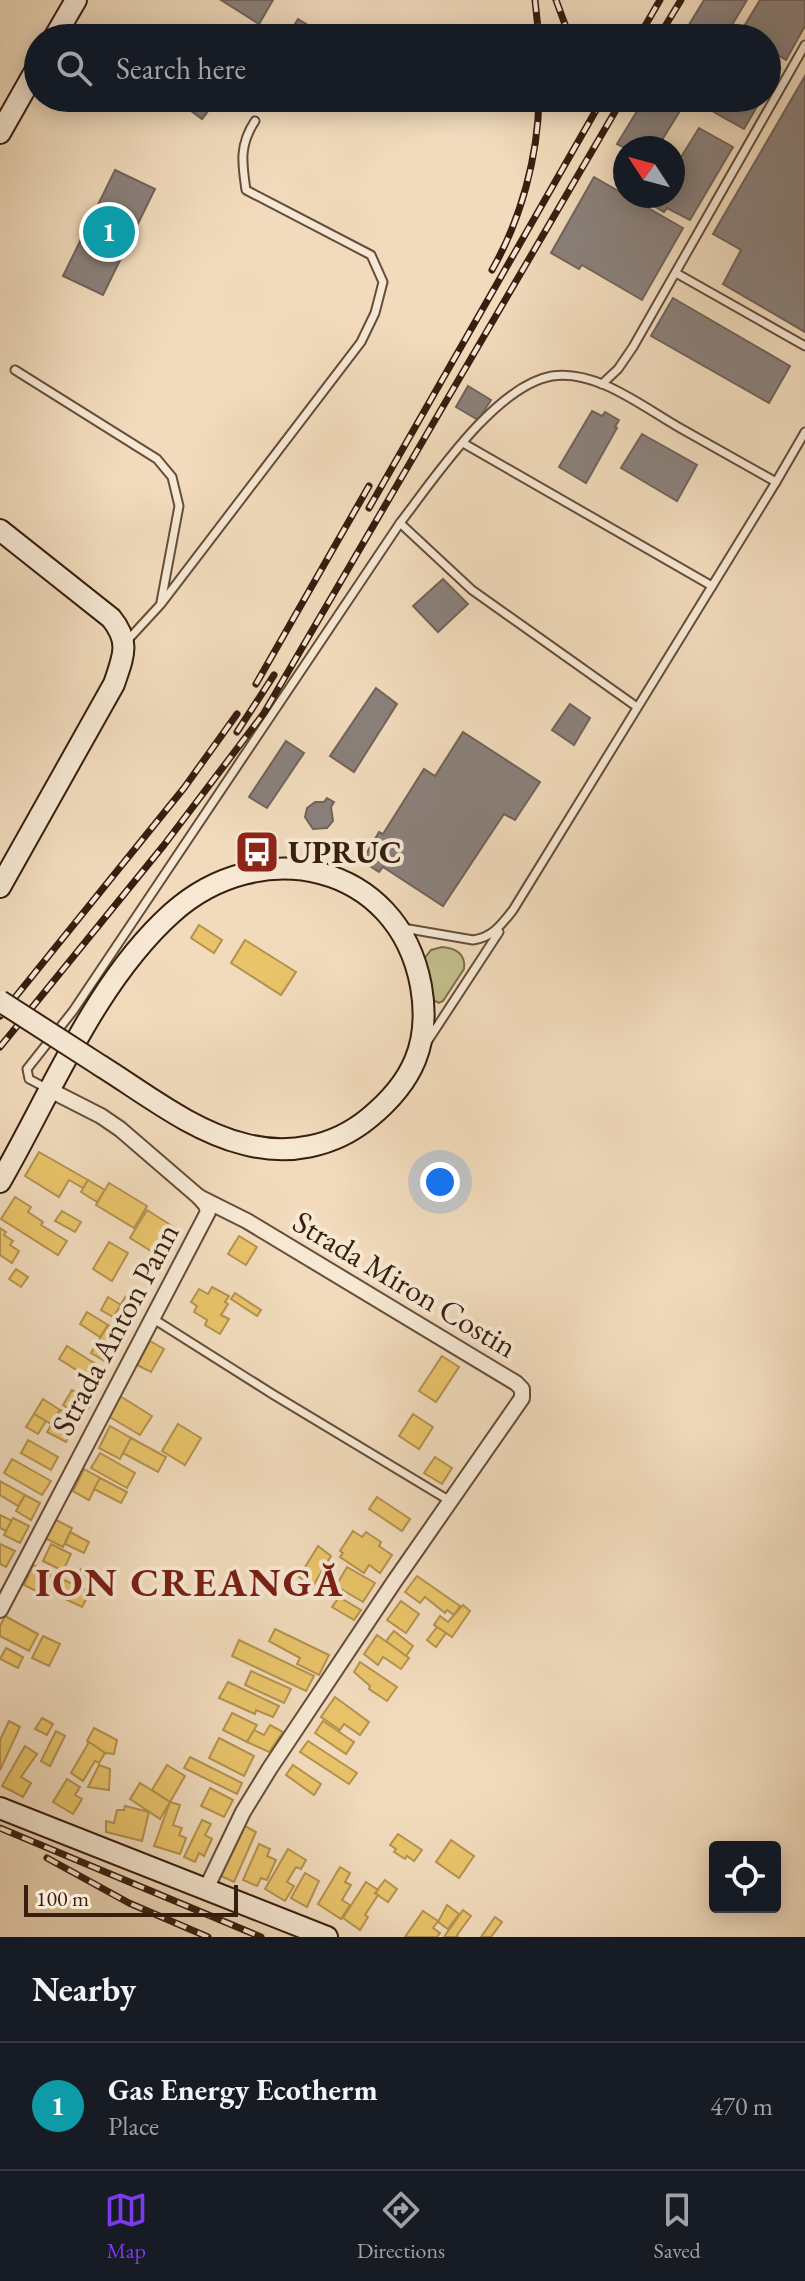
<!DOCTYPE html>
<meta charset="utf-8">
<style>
body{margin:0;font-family:"EB Garamond",serif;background:#242831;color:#f1f3f6}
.controls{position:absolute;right:24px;bottom:24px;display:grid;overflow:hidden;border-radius:8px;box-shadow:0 4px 20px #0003}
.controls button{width:72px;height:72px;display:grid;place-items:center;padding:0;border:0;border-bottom:2px solid #363941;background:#171b24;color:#f1f3f6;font:40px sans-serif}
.compass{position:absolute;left:613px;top:136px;width:72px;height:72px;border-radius:50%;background:#171b24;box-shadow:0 4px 20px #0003;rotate:306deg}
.scale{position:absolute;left:24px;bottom:20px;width:214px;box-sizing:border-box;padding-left:8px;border:4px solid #381e0e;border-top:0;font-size:22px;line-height:28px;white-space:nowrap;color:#381e0e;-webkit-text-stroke:6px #f6e8d3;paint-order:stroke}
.you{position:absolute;left:440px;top:1182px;width:28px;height:28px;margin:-20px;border:6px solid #fff;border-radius:50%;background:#1a73e8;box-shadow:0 0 0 12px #1a73e833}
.badge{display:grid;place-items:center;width:52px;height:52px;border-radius:50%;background:#7c3aed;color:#fff;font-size:26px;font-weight:700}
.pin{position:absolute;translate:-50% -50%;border:4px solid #fff;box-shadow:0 2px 8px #0006}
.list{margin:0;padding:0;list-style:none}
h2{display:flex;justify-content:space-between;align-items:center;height:104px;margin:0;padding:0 32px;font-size:34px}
h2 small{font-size:26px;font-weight:400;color:#9ea1a6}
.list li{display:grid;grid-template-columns:52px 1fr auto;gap:24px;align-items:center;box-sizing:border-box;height:128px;padding:0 32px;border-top:2px solid #363941}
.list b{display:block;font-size:30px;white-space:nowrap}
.list p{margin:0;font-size:26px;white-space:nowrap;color:#9ea1a6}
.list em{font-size:26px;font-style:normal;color:#9ea1a6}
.icon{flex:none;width:44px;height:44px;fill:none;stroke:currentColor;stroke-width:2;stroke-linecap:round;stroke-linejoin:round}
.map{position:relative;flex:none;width:805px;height:1937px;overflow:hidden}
.search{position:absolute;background:#171b24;box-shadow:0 4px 20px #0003;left:24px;right:24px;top:24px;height:88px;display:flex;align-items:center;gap:20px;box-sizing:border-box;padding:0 28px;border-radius:44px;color:#9ea1a6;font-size:30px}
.sheet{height:232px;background:#171b24}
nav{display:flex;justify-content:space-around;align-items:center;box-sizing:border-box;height:112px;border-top:2px solid #363941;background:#171b24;font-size:22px;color:#9ea1a6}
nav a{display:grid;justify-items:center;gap:4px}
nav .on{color:#7c3aed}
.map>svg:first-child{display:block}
.green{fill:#c2bd8b;stroke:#7d6e4c;stroke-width:2}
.homes{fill:#e9c46a;stroke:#b4924e;stroke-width:2}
.industry{fill:#8a817c;stroke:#71635b;stroke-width:2}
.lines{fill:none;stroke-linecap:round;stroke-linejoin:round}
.service-casing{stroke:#664d3a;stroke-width:11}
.minor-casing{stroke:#664d3a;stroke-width:18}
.secondary-casing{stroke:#381e0e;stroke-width:24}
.service{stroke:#f6e8d3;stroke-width:7}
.minor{stroke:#f6e8d3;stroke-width:14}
.secondary{stroke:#f6e8d3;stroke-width:20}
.rail-casing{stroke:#381e0e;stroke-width:7}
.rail{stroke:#f6e8d3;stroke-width:4;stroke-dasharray:12;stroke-linecap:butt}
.secondary-bridge-casing{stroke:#381e0e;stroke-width:24;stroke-linecap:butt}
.secondary-bridge{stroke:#f6e8d3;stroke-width:20}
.labels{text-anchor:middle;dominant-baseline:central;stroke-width:8;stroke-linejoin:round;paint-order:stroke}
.poi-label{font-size:32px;font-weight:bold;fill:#381e0e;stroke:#f6e8d3;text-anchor:start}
.street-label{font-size:32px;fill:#381e0e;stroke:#f6e8d3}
.district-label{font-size:40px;font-weight:bold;letter-spacing:2px;fill:#7a1f14;stroke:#f6e8d3}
</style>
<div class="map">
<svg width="805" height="1937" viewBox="0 0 805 1937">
<rect width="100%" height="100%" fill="#f1dbbc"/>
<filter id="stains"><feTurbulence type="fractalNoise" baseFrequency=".0025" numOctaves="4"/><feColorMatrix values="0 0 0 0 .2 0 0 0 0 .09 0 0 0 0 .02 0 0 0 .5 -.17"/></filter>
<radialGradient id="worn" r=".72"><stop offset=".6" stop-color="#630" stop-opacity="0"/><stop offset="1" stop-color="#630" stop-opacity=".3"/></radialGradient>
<!-- green -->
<path class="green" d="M442 947C456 948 466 954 464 969L443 1001 439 1003 433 1000 424 959 431 950Z"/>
<!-- homes -->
<g class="homes">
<polygon points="199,925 222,940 214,953 191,938"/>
<polygon points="245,940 296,972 281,995 231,963"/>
<polygon points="39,1152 88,1180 83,1188 69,1180 59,1197 25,1176"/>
<polygon points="88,1180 105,1190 97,1202 81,1192"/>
<polygon points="109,1183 147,1206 134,1228 96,1205"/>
<polygon points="15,1197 31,1207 28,1212 43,1222 41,1225 67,1241 58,1255 1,1219"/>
<polygon points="147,1210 180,1231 164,1259 130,1238"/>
<polygon points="62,1211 81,1222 75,1232 55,1221"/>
<polygon points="0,1228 6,1232 4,1235 13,1241 10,1245 19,1251 12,1263 0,1255"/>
<polygon points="239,1236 257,1247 246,1265 228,1254"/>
<polygon points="109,1242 128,1253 112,1281 93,1269"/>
<polygon points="16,1269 28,1277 21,1287 9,1279"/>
<polygon points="212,1287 229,1296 225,1302 228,1304 221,1315 229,1319 220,1334 205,1325 207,1320 194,1312 197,1306 191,1302 199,1289 208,1294"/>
<polygon points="235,1293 261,1310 257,1316 231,1299"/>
<polygon points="126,1296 142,1306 129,1327 113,1317"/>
<polygon points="108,1297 121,1305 113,1317 101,1310"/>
<polygon points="87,1312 108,1325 100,1337 80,1324"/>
<polygon points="108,1325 123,1334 106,1362 91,1353"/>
<polygon points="150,1341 164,1349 151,1372 137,1365"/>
<polygon points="67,1346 94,1363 86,1376 59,1359"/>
<polygon points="442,1356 459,1367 436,1402 419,1391"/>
<polygon points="94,1363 105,1370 94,1388 83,1381"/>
<polygon points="72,1390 92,1402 83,1418 63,1405"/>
<polygon points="120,1396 152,1416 140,1435 108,1416"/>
<polygon points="43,1399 60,1410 51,1424 34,1414"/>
<polygon points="60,1410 79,1420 66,1442 47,1432"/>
<polygon points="34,1414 46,1421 38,1434 26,1427"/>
<polygon points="413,1414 433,1427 419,1449 399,1436"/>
<polygon points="178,1424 201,1438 185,1465 162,1451"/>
<polygon points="110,1426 131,1438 120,1459 99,1448"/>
<polygon points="131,1438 166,1457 158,1472 123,1453"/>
<polygon points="28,1440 58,1457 51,1470 21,1453"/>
<polygon points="100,1453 135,1473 127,1488 91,1468"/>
<polygon points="435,1457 452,1468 442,1484 424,1473"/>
<polygon points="12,1459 51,1481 42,1495 4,1473"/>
<polygon points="84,1469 100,1478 89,1500 73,1491"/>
<polygon points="100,1478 127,1492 121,1503 94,1489"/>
<polygon points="0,1481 25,1495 18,1506 0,1495"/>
<polygon points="25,1495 40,1503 31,1520 16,1511"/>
<polygon points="377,1497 410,1519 402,1531 369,1509"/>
<polygon points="0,1515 12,1521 6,1531 0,1528"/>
<polygon points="13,1518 29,1526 20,1543 4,1535"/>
<polygon points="54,1519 72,1528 63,1547 45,1538"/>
<polygon points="353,1531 362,1537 366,1532 381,1542 379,1546 392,1555 380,1573 369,1565 364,1573 340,1557 343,1553 340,1551"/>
<polygon points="70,1532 89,1542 84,1553 65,1544"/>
<polygon points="0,1544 15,1551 6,1567 0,1564"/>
<polygon points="51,1544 71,1554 63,1571 43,1561"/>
<polygon points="318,1546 331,1556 313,1586 299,1577"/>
<polygon points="33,1565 51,1574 42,1594 24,1585"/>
<polygon points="347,1567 375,1583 363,1602 336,1586"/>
<polygon points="81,1569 97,1577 90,1592 73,1584"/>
<polygon points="51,1574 90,1592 82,1607 44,1589"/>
<polygon points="417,1576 460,1606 454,1615 447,1610 445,1613 425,1597 420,1603 405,1592"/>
<polygon points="339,1597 361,1610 354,1620 332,1607"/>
<polygon points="401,1601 419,1614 406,1633 387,1620"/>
<polygon points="463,1605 470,1611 452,1637 434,1625 440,1616 448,1622"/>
<polygon points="5,1616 38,1634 29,1651 0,1636 0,1626"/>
<polygon points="437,1627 446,1633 436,1647 427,1640"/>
<polygon points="275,1629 329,1655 319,1675 297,1664 300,1658 269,1641"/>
<polygon points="394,1631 413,1646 406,1656 386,1641"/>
<polygon points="377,1635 409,1658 401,1669 383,1657 378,1665 364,1654"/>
<polygon points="43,1636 60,1644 49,1666 32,1658"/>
<polygon points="239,1640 314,1676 306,1691 232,1656"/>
<polygon points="6,1648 23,1657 18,1668 0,1659"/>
<polygon points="360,1662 397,1687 387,1701 369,1689 370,1686 354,1672"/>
<polygon points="251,1671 291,1689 284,1703 245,1685"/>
<polygon points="228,1682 279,1706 273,1717 256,1710 255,1714 219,1698"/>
<polygon points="335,1697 369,1722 360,1735 344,1724 340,1730 321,1717"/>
<polygon points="232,1713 257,1725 247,1742 223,1730"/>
<polygon points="42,1718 53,1724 47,1735 35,1729"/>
<polygon points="9,1721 20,1727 0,1770 0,1740"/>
<polygon points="323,1721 354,1742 346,1754 315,1733"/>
<polygon points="270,1725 283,1732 269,1752 247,1742 254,1730 264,1735"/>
<polygon points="94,1728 117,1740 114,1754 105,1753 87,1741"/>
<polygon points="56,1731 65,1736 50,1766 41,1761"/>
<polygon points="219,1738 254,1756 244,1776 209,1758"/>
<polygon points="308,1741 357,1773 349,1784 300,1752"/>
<polygon points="89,1742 105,1753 99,1763 95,1761 83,1781 71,1773"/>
<polygon points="25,1746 37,1754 21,1777 31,1783 23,1797 2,1786"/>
<polygon points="190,1757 242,1783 237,1794 184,1768"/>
<polygon points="99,1765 110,1769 109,1790 88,1787"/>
<polygon points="167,1765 185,1776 170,1802 152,1790"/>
<polygon points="293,1765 321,1784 314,1795 286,1775"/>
<polygon points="67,1779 80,1787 75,1795 82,1799 73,1814 53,1802"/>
<polygon points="140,1783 170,1802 160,1819 130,1799"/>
<polygon points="210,1788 233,1800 224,1817 201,1806"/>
<polygon points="170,1802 180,1805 173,1825 182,1828 179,1835 186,1838 180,1854 154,1846"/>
<polygon points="125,1806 149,1812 142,1841 106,1832 106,1821 114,1823 117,1810 124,1810"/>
<polygon points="202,1820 211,1824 205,1835 212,1839 204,1856 199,1853 195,1862 184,1857"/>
<polygon points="243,1825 256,1832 234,1882 221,1876"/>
<polygon points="398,1834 422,1850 414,1861 407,1856 405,1859 394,1852 396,1849 390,1845"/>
<polygon points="451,1840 474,1856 459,1878 436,1862"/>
<polygon points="259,1844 270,1849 267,1856 276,1860 267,1880 261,1878 257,1886 243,1880"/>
<polygon points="288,1849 306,1860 301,1869 296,1867 287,1882 294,1886 285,1901 265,1889"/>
<polygon points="340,1867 350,1873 345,1882 351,1885 342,1900 350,1905 341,1919 318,1904"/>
<polygon points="305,1873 319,1881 307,1907 291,1898"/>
<polygon points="385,1880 397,1889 388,1902 375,1893"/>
<polygon points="366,1882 378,1890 375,1893 378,1895 365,1915 368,1917 360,1930 343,1918"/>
<polygon points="447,1905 459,1914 448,1929 438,1922"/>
<polygon points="463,1910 471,1916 457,1935 458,1937 444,1937"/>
<polygon points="423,1911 438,1921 433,1928 440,1933 437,1937 405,1937"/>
<polygon points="495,1917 502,1922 491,1937 481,1937"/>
</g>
<!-- industry -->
<g class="industry">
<polygon points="221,0 273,0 259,24"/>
<polygon points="704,0 747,0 724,38 681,38"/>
<polygon points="760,0 805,0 805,26 786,60 767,49 767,38 748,38 740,33"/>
<polygon points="298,19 329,38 286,38"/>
<polygon points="805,76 805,332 723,284 741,250 713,234"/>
<polygon points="174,98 218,98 202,119"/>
<polygon points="645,98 688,98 657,148 625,148 617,144"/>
<polygon points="722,98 749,98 759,103 744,129 714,112"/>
<polygon points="699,128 733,147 690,220 667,208 664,212 637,196 673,196 673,170"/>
<polygon points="115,170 155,189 103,295 63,276"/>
<polygon points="594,177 683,228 642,300 582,265 579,269 551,253"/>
<polygon points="673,298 790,366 769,403 651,336"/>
<polygon points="468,386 491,400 478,420 456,407"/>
<polygon points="592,411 602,416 605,412 619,420 615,427 617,428 586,483 559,467"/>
<polygon points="642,434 697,465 677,501 621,468"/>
<polygon points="443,579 468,604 438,632 413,606"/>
<polygon points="376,688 397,704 354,772 330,756"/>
<polygon points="570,704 590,718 574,745 552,730"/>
<polygon points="463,732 540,782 515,820 504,814 443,906 383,867 379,872 362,861 379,832 383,834 424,769 435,776"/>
<polygon points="286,741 304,753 267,808 249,797"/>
<polygon points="327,798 334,802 331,807 333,821 327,828 313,829 305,817 307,808 315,802 324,802"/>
</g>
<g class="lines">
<!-- service casing -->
<g class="service-casing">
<g id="service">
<polyline points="676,273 805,346"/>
<polyline points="15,370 157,459 172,477 179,506 161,602"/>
<polyline points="602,384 618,369 633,347 805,45"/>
<polyline points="463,443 712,586"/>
<polyline points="400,523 472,590 637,707"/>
<path d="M125 643 161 604 361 342 375 313 383 282 371 255 246 190C242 163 239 145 255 121"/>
<path d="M403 928 473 940C493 937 501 925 513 910L776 482"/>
<polyline points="427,1042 499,932"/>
<path d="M48 1089 29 1079 27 1069 73 1011 400 523C434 479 495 386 552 376 596 369 643 407 680 428 712 446 744 464 776 482L805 432"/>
<polyline points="152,1318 274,1395 450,1501"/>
</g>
</g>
<!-- minor casing -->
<g class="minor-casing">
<g id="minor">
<polyline points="199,1197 247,1221 516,1383 522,1389 522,1398 394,1582 270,1768 243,1812 205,1891"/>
<polyline points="0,1610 208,1212 206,1205 199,1197 120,1129 101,1116 48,1089"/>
</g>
</g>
<!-- secondary casing -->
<g class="secondary-casing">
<g id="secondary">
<polyline points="54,38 76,0"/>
<polyline points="0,133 38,66"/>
<path d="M0 530 111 618C131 642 123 657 114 684L0 887"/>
<path d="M0 1182C51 1094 95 982 172 913 260 834 398 862 421 986 431 1043 413 1082 369 1118 334 1147 288 1156 244 1144 192 1131 146 1094 101 1066"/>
<polyline points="0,1808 327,1937"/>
</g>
</g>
<!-- service -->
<use href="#service" class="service"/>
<!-- minor -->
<use href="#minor" class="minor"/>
<!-- secondary -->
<use href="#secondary" class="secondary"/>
<!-- rail casing -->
<g class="rail-casing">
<g id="rail">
<polyline points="535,0 539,38"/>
<polyline points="556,0 570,38"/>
<polyline points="638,38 660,0"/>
<polyline points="658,38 681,0"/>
<path d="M492 270C521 219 538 157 539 98"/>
<polyline points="369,508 603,98"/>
<polyline points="256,684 369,486"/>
<polyline points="237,732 274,675"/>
<polyline points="0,1016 184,788 237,714"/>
<polyline points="0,1047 164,845 264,713 623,98"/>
<polyline points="0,1828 261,1937"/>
<polyline points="47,1858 129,1903 208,1937"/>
</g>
</g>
<!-- rail -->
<use href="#rail" class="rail"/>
<!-- secondary-bridge casing -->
<g class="secondary-bridge-casing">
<polyline id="secondary-bridge" points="0,1001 101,1066"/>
</g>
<!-- secondary-bridge -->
<use href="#secondary-bridge" class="secondary-bridge"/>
</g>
<!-- icons -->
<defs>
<g id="bus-square" transform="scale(2.3)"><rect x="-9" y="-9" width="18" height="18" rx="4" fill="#8f2418" stroke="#f6e8d3"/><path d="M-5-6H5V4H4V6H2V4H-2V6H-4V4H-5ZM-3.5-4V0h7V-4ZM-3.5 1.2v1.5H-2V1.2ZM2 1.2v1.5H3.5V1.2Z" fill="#fff"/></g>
</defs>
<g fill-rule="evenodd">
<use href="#bus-square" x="257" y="852"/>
</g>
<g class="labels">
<!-- poi labels -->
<g class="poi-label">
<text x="288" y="852">UPRUC</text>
</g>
<!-- street labels -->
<g class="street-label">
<text transform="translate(405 1284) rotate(31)">Strada Miron Costin</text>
<text transform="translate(115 1329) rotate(-62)">Strada Anton Pann</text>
</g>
<!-- district labels -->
<g class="district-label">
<text x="190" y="1582">ION CREANGĂ</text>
</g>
</g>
<rect width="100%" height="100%" filter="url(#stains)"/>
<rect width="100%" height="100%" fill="url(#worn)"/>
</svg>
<div class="controls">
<button><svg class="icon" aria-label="locate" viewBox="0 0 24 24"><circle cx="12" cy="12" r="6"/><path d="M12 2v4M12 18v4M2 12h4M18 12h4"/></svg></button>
</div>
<svg class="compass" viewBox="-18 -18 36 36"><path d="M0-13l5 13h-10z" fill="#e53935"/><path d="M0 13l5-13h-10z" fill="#9ea1a6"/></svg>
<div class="scale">100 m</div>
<div class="you"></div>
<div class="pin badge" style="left:109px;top:232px;background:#0f9aa8">1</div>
<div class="search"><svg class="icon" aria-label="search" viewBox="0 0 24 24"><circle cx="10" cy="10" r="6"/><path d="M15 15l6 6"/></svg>Search here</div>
</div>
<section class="sheet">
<h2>Nearby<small></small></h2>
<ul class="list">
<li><span class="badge" style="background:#0f9aa8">1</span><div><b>Gas Energy Ecotherm</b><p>Place</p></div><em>470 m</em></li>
</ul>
</section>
<nav>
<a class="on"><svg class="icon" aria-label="map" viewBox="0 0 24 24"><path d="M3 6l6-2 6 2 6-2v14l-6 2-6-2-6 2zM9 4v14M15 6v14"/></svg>Map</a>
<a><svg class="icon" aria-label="directions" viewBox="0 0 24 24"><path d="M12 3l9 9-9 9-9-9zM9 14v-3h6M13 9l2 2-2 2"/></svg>Directions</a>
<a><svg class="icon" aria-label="saved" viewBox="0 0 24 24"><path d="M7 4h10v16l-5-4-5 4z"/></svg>Saved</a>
</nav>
